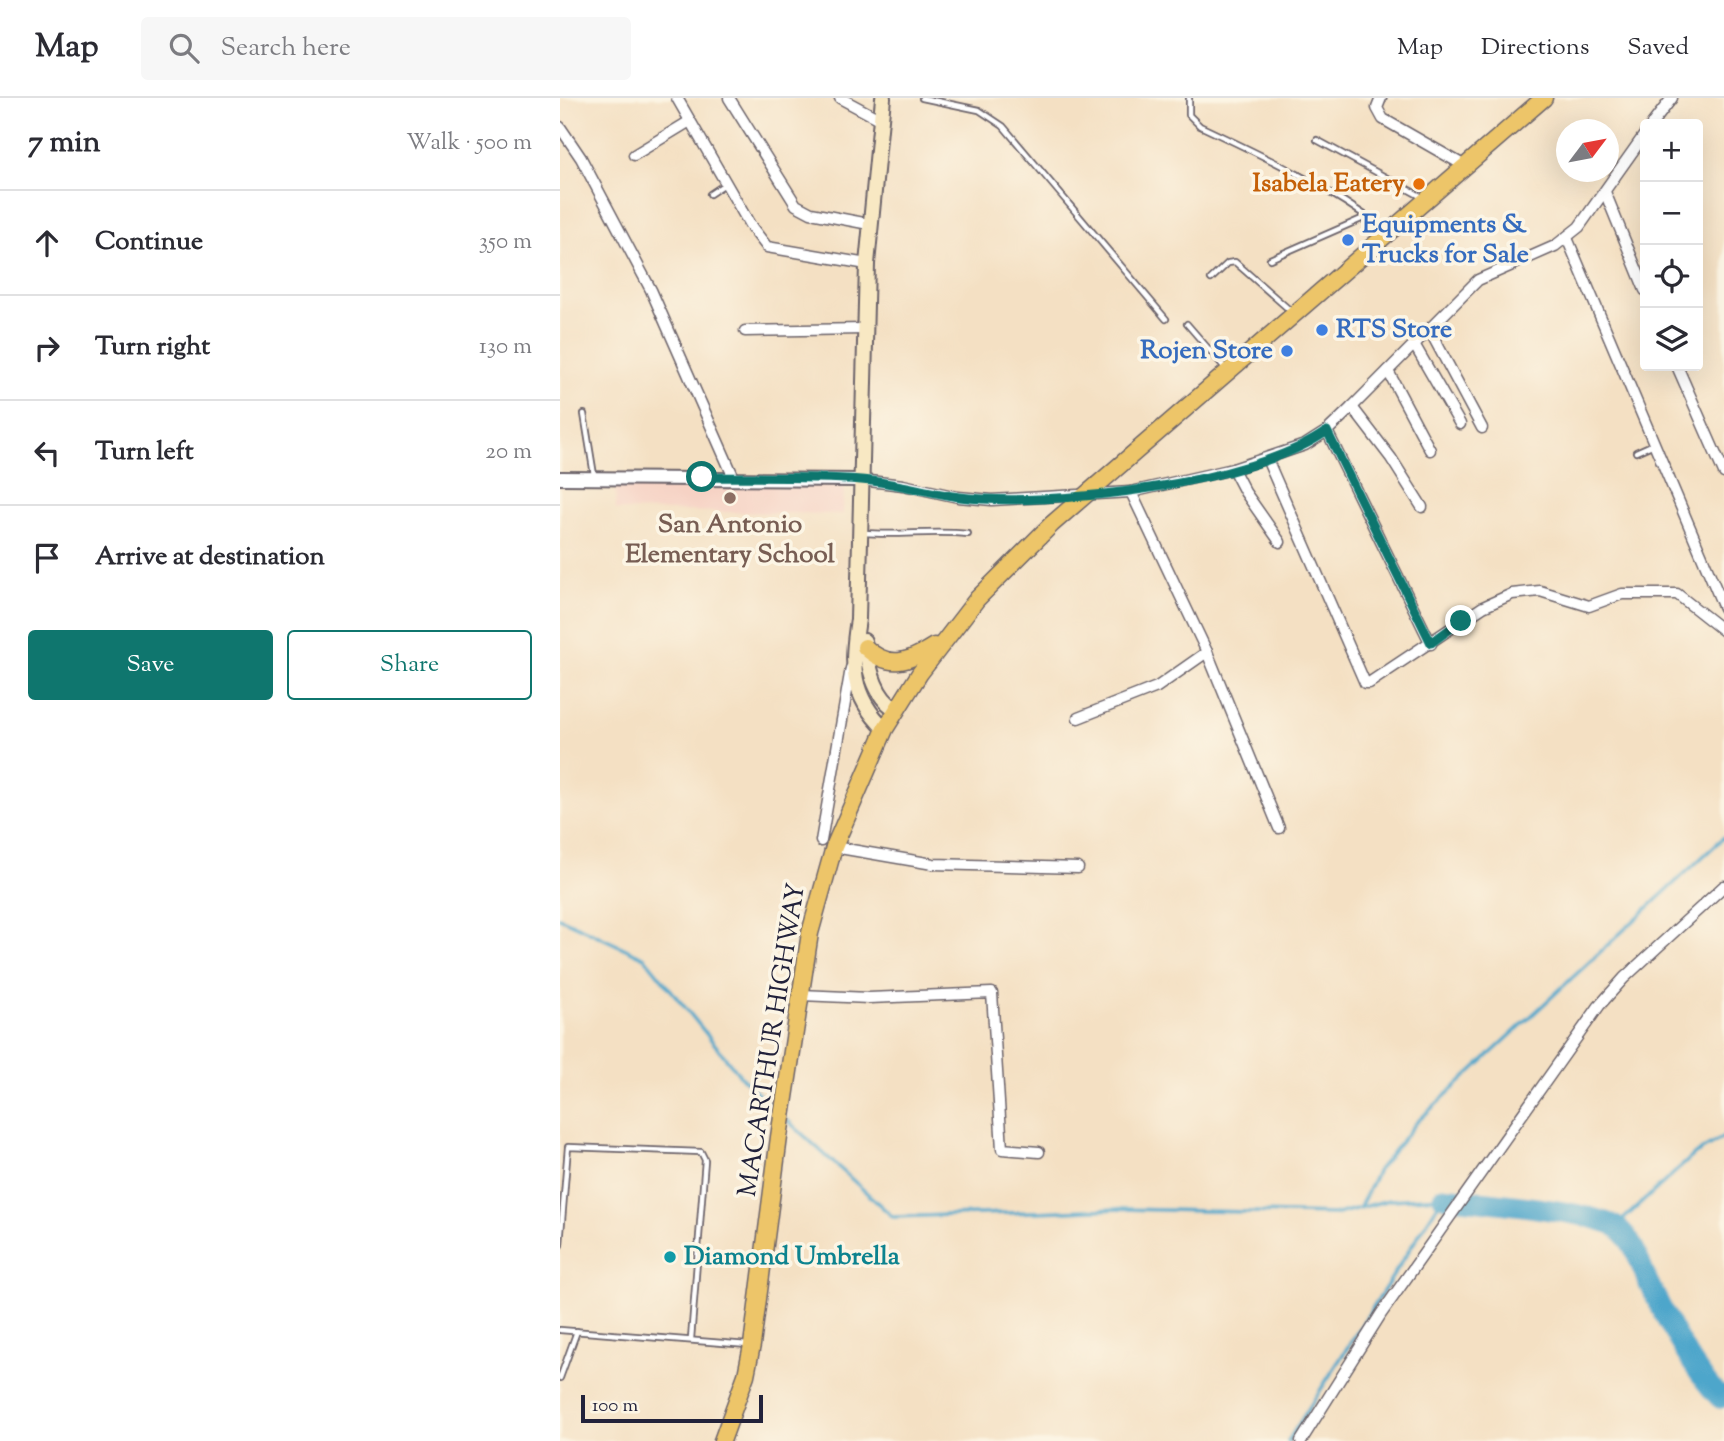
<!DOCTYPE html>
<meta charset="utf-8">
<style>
body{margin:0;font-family:"Sorts Mill Goudy",serif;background:#f7f7f7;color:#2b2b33}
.controls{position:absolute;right:21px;top:21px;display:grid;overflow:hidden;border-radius:7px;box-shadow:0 7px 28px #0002}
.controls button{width:63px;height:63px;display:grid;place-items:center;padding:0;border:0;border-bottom:2px solid #e1e1e2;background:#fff;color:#2b2b33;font:35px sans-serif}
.compass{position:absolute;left:996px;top:21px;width:63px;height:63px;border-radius:50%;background:#fff;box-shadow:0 7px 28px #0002;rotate:58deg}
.scale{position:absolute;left:21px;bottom:18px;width:182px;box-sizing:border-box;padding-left:7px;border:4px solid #22223b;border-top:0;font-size:19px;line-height:24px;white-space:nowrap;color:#22223b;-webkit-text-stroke:5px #fcf5e5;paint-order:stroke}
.stop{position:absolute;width:21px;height:21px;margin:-16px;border:5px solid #0f766e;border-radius:50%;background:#fff}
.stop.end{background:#0f766e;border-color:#fff;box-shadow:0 2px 7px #0008}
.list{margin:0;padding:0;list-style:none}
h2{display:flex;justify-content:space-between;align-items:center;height:91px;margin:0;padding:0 28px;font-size:30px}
h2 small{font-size:23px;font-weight:400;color:#7c7c81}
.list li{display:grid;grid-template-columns:46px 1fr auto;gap:21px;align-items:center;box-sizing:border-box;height:105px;padding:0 28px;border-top:2px solid #e1e1e2}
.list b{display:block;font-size:26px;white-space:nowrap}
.list em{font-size:23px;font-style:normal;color:#7c7c81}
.actions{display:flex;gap:14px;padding:21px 28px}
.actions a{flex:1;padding:16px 0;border:2px solid #0f766e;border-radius:7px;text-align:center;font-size:24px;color:#0f766e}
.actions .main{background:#0f766e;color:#fff}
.icon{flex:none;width:38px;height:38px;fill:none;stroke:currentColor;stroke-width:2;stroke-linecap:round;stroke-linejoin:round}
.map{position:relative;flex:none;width:1164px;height:1343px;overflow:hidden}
header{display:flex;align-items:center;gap:42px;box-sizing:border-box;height:98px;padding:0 35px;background:#fff;border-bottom:2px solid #e1e1e2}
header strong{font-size:33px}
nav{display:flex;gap:38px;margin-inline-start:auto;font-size:24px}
.search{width:490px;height:63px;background:#f7f7f7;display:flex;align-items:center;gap:18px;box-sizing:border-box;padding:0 24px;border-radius:7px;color:#7c7c81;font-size:26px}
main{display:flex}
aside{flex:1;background:#fff}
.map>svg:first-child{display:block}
.built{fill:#f6d2c4}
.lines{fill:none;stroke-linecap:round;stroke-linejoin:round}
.stream{stroke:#4da6cb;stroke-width:3.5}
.river{stroke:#4da6cb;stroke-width:21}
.service-casing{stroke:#6c646b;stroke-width:8}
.minor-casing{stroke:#6c646b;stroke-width:13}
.tertiary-casing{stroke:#6c646b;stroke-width:16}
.secondary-casing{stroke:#6c646b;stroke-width:18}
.trunk-casing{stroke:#6c646b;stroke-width:19}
.service{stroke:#fff;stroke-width:4.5}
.minor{stroke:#fff;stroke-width:10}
.tertiary{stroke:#fff;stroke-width:12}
.secondary{stroke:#f8e8c3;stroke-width:14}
.trunk{stroke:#edc569;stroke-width:16}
.route{stroke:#0f766e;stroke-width:9}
.food-dot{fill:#e8710a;stroke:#fcf5e5;stroke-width:2.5}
.shop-dot{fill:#3f7fe0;stroke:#fcf5e5;stroke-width:2.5}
.education-dot{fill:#8d6e63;stroke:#fcf5e5;stroke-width:2.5}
.culture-dot{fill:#0f9aa8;stroke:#fcf5e5;stroke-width:2.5}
.labels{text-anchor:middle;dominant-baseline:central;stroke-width:7;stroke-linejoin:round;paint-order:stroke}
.food-label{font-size:26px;font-weight:bold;fill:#c56008;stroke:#fcf5e5;text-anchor:end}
.shop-label{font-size:26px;font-weight:bold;fill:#366cbe;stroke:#fcf5e5;text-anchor:start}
.education-label{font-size:26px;font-weight:bold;fill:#785e54;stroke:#fcf5e5}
.street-label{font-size:26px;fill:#22223b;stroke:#fcf5e5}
.culture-label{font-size:26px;font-weight:bold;fill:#0d838f;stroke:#fcf5e5;text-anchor:start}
</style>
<header>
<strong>Map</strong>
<div class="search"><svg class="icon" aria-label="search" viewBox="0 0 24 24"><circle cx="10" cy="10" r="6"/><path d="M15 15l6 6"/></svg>Search here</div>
<nav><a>Map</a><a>Directions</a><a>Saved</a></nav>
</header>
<main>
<aside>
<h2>7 min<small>Walk · 500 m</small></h2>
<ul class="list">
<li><svg class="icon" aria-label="ahead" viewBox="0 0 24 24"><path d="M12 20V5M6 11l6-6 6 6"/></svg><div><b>Continue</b></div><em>350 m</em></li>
<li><svg class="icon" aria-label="right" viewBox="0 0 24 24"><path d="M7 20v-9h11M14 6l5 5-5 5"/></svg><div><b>Turn right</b></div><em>130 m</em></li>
<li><svg class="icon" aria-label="left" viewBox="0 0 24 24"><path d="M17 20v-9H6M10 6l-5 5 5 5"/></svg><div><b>Turn left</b></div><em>20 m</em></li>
<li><svg class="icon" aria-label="arrive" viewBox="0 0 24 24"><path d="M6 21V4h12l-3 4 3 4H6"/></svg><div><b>Arrive at destination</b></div></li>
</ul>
<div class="actions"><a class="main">Save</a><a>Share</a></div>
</aside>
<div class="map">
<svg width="1164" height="1343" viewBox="0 0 1164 1343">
<rect width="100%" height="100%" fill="#fcf5e5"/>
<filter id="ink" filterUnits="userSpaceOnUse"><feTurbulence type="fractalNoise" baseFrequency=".0143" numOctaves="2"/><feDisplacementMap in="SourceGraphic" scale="14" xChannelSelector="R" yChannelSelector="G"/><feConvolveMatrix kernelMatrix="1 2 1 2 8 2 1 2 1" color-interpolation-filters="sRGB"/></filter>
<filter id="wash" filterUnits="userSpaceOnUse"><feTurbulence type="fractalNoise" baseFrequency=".00686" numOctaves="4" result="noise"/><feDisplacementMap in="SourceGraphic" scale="28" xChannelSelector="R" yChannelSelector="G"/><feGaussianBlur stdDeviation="1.57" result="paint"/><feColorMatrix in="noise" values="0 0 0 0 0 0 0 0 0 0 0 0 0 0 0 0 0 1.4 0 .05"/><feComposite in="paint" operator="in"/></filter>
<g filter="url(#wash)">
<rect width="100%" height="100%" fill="#f4e0c3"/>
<!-- built -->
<polygon class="built" points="55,382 284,388 283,416 56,412"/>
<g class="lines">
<!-- stream -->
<g class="stream">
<polyline points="0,820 85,860 182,980 219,1015"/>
<polyline points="227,1022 333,1119 561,1111 777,1116 829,1102 883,1099"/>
<polyline points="800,1109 818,1072 857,1024 1164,739"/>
<polyline points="1056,1128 1135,1056 1164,1039"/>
<polyline points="728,1343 883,1099"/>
</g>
<!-- river -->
<path class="river" d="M883 1099C916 1103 1037 1113 1058 1130 1075 1143 1080 1167 1089 1186 1109 1225 1129 1268 1160 1300L1164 1298"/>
</g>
</g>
<g filter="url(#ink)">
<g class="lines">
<!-- service casing -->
<g class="service-casing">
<g id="service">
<polyline points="362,0 419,12 443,28 606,221"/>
<path d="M629 0V17L640 28C706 59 769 89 827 133"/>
<polyline points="757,42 864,100"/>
<polyline points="150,96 165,86"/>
<polyline points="710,161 806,119"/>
<polyline points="651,181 668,165 675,164 733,215"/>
<polyline points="627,226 665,270"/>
<polyline points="24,316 34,377"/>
<polyline points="1076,354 1094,346"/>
<path d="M304 435C340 438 373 432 408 436"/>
<polyline points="0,1147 8,1049 141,1054 145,1062 131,1241"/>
<polyline points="0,1232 188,1247"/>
<polyline points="0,1280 17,1233"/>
</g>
</g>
<!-- minor casing -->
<g class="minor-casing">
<g id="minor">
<polyline points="117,0 190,127 207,149 307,166"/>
<polyline points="169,0 236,107 251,115 309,126"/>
<polyline points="280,0 321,22"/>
<polyline points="821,0 817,10 823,21 905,68"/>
<polyline points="1092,26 1112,0"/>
<polyline points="0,29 21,60 91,192 174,380"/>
<polyline points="74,57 130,23"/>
<polyline points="1045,94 1085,192"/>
<polyline points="1007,140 1164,510"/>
<polyline points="869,231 922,330"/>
<polyline points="185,233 305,231"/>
<polyline points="854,246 900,326"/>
<polyline points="1117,268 1164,375"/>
<polyline points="828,273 870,352"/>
<polyline points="792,309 831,360 862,409"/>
<polyline points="767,333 871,546"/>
<polyline points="707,361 805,585 809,585 923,509 952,496 980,493 1029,508 1062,496 1117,496 1164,533"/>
<polyline points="673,371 685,394 720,444"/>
<polyline points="301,382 343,387 398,399 432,402 571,394 673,371 745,347 767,333 792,309 918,182 995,148 1019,129 1085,36"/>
<polyline points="571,394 647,554 719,730"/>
<polyline points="518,620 597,589 647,554"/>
<polyline points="261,743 291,570"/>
<polyline points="274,749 373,766 518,770"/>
<polyline points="241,897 309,900 432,895 442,1051 479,1054"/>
<polyline points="741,1343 821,1216 1039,908 1064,880 1164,788"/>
</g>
</g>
<!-- tertiary casing -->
<g class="tertiary-casing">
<polyline id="tertiary" points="0,380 301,382"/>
</g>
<!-- secondary casing -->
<g class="secondary-casing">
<g id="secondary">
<path d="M323 0 307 166 298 521C291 567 290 597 325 631"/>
<path d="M304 543C309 566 313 599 336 611"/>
</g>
</g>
<!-- trunk casing -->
<g class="trunk-casing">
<g id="trunk">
<path d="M305 549C329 572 349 564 374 548"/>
<polyline points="162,1343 186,1277 192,1247 219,1039 250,835 274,749 325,631 360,575 417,501 492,426 984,0"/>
</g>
</g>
<!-- service -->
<use href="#service" class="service"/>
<!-- minor -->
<use href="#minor" class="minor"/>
<!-- tertiary -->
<use href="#tertiary" class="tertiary"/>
<!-- secondary -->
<use href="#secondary" class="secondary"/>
<!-- trunk -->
<use href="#trunk" class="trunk"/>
</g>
</g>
<g class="lines" filter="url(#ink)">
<!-- route -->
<path class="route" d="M142 379C195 380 248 378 301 382 335 384 367 395 400 399 490 410 694 386 767 333L871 545 901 523"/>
</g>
<!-- markers -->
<circle class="food-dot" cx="859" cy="86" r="7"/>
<g class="shop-dot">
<circle cx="788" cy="142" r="7"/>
<circle cx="762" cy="232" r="7"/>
<circle cx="727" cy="253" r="7"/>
</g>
<circle class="education-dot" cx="170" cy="400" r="7"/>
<circle class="culture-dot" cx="110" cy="1159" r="7"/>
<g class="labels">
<!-- food labels -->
<g class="food-label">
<text x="845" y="86">Isabela Eatery</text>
</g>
<!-- shop labels -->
<g class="shop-label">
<text x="802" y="127">Equipments &amp;<tspan x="802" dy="30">Trucks for Sale</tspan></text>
<text x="776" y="232">RTS Store</text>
<text x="713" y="253" text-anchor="end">Rojen Store</text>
</g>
<!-- education labels -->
<g class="education-label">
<text x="170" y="427">San Antonio<tspan x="170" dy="30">Elementary School</tspan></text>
</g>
<!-- street labels -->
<g class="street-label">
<text transform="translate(213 942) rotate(-81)">MACARTHUR HIGHWAY</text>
</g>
<!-- culture labels -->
<g class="culture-label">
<text x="124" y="1159">Diamond Umbrella</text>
</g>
</g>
</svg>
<div class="controls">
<button>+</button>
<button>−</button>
<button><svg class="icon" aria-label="locate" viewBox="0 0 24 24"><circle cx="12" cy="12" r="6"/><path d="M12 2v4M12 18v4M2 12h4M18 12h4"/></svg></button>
<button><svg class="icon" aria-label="layers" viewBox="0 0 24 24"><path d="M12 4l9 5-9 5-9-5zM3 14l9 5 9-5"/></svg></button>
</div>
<svg class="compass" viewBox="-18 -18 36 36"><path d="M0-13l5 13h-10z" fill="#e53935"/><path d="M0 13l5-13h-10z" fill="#7c7c81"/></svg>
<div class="scale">100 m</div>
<div class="stop" style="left:142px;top:379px"></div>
<div class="stop end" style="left:901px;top:523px"></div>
</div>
</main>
